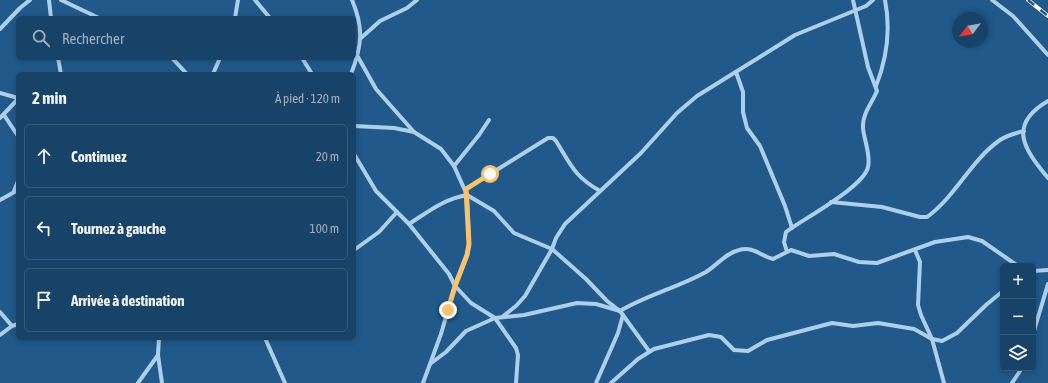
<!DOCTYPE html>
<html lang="fr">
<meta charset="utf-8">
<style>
body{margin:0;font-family:"Asap Condensed",sans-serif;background:#214a6e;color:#f1f3f6}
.controls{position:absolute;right:12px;bottom:12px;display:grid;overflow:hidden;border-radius:6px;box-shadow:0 2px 6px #0003}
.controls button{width:36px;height:36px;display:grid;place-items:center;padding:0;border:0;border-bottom:1px solid #365c7c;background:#184368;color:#f1f3f6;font:20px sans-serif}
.compass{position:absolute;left:952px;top:12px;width:36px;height:36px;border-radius:50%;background:#184368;box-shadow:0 2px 6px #0003;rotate:239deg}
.stop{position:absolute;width:12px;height:12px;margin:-9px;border:3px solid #f9c26c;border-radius:50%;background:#fff}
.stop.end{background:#f9c26c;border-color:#fff;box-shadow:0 1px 4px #0008}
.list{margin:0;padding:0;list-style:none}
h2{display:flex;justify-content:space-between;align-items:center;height:52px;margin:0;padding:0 16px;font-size:17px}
h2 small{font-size:13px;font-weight:400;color:#9fb0c0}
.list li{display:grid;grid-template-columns:26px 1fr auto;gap:12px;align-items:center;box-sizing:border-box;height:64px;margin:0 8px 8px;padding:0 8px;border:1px solid #365c7c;border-radius:6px}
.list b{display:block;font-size:15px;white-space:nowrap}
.list em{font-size:13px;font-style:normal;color:#9fb0c0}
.icon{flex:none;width:22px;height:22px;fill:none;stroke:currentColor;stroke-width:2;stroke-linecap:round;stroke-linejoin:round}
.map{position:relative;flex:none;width:1048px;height:383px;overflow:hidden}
.search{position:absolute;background:#184368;box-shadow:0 2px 6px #0003;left:16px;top:16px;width:340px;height:44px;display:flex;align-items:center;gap:10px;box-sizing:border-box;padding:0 14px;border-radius:6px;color:#9fb0c0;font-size:15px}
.panel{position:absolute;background:#184368;box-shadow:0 2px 6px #0003;left:16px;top:72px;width:340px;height:268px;border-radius:6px}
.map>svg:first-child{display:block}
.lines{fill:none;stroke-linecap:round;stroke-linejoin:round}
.street{stroke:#accfeb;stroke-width:4}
.rail-casing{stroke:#fff;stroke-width:4}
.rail{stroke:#20598a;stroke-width:2.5;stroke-dasharray:8;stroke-linecap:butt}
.route{stroke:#f9c26c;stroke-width:5}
</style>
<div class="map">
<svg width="1048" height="383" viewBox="0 0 1048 383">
<rect width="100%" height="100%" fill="#20598a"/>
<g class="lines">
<!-- street -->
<g class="street">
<polyline points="49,0 51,18"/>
<polyline points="61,0 99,18"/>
<polyline points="255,0 270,18"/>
<polyline points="992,0 1013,16 1048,55"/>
<polyline points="235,18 238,0"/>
<polyline points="0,29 20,8 30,0"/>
<polyline points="361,38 380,21 407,8 417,0"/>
<polyline points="358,57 376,89 414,132"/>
<polyline points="58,58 61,74"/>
<polyline points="172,58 187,74"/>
<polyline points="302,58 312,74"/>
<polyline points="736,72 743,92 743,112 747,128 760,146 785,206 792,228"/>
<polyline points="213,74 220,58"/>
<path d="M351 74C362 46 364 28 352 0"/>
<path d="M876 86C887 58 891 30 885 0"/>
<polyline points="0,93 18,98"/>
<path d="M1048 101C1007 125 1024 149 1048 178"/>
<polyline points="4,115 18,136"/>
<polyline points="0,118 18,99"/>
<polyline points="354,126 394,128 414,132 441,149 454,166 467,195 469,244 467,255 455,286 471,303 495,318 516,348 518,355 516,383"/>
<polyline points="354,154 376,191 409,224 449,274 455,286 441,334 423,383"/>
<polyline points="454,166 479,135 489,120"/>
<path d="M466 189 548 138H553L556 141C571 165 574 176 600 191"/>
<polyline points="14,191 18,181"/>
<polyline points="0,200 18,190"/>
<path d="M831 202 882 207 920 217H927C956 196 971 160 1000 140 1007 135 1016 133 1024 131"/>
<path d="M409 224C429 211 444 199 467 195L494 211 514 233 552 249 586 279 607 301 620 311C647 295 679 287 706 272 717 265 726 253 739 250 754 246 760 256 773 259L791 250 809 256 834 254 859 262 877 263 935 242 968 237 982 241 1018 266"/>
<polyline points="354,250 379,232 397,212"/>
<polyline points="915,250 920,262 918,305 921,315 932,339 944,383"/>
<path d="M787 252 784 242 786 232C803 219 864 187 868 167 871 155 864 140 863 128 862 114 872 103 877 91L868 67 853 0"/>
<polyline points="1033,271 1048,270"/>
<polyline points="0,312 12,326"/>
<polyline points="502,317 516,306 525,296 552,249 556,238 565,224 641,153 677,113 697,96 795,35 866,6 873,0"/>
<polyline points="1033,334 1048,284"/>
<polyline points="0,335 12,326 18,324"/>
<polyline points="159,338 158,355 162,383"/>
<polyline points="265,338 285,383"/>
<polyline points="430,364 446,352 466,331 495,318 524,315 577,303 596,304 620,311 649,351"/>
<polyline points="138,383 158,355"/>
<polyline points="596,383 618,333 623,315"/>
<polyline points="611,383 638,359 654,349 709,335 721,337 734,350 748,351 767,340 832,323 853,326 878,323 914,329 932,339 942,341 957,333 986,305 1003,291"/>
<polyline points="1012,383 1022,368"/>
</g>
<!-- rail casing -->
<g class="rail-casing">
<polyline id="rail" points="1028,0 1048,16"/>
</g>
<!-- rail -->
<use href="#rail" class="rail"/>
</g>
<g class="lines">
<!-- route -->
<polyline class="route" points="448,310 455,286 467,255 469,244 466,189 490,174"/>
</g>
</svg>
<div class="controls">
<button>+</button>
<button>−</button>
<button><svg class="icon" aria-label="layers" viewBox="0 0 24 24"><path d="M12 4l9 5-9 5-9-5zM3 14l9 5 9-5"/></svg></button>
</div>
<svg class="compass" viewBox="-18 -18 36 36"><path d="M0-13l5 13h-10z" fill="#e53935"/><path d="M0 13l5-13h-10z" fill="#9fb0c0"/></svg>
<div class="stop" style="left:490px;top:174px"></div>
<div class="stop end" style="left:448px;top:310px"></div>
<div class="search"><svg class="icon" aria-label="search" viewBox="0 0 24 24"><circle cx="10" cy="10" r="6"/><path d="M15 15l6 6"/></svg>Rechercher</div>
<section class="panel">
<h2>2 min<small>À pied · 120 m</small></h2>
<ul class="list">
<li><svg class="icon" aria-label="ahead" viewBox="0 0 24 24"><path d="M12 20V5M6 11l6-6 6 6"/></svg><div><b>Continuez</b></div><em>20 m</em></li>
<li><svg class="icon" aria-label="left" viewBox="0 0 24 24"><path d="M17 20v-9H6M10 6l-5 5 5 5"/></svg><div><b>Tournez à gauche</b></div><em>100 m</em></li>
<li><svg class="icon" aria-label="arrive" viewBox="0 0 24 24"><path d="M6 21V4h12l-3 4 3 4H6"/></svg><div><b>Arrivée à destination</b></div></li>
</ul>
</section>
</div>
